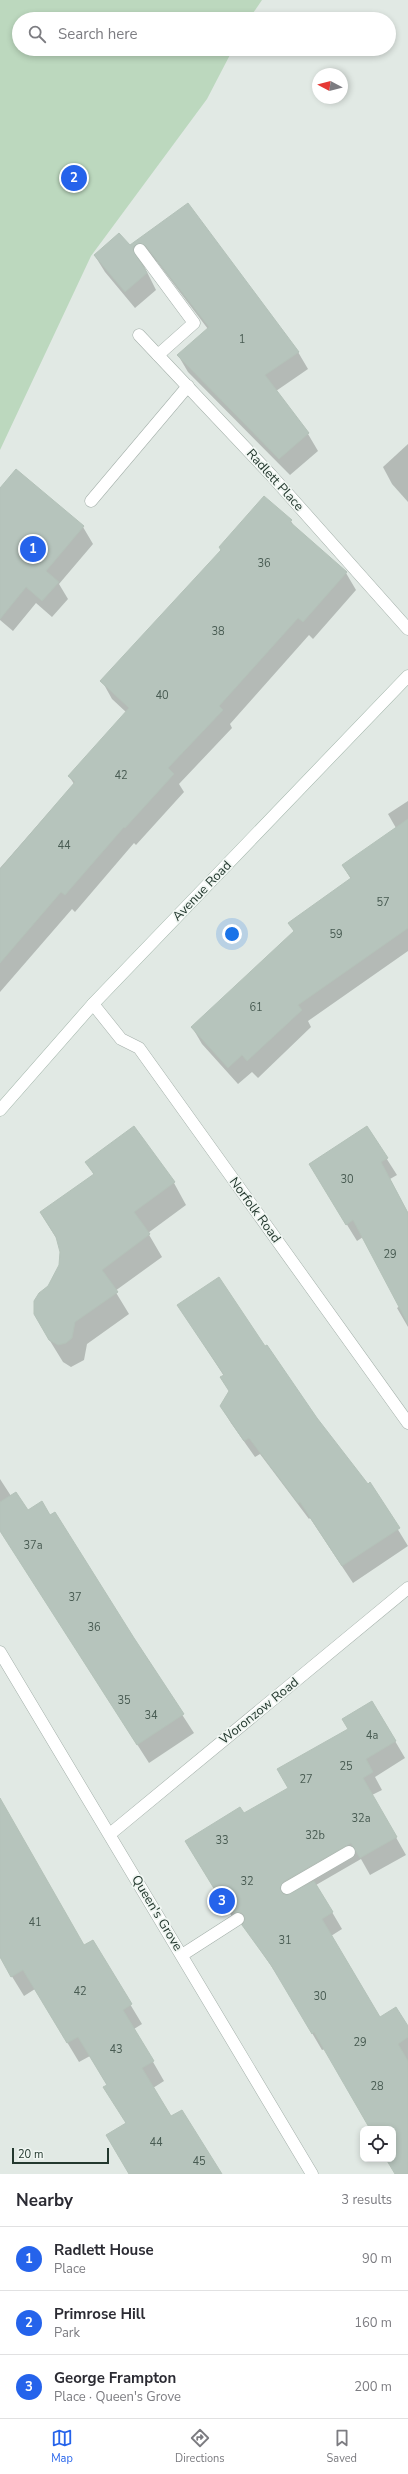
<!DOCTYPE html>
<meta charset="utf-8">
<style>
body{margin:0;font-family:"Nunito Sans",sans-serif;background:#f7f7f7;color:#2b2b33}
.controls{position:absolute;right:12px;bottom:12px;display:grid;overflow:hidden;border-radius:8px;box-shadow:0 2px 6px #0003}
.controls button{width:36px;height:36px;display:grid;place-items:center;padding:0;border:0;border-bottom:1px solid #e1e1e2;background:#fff;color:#2b2b33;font:20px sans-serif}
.compass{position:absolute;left:312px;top:68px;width:36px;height:36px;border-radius:50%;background:#fff;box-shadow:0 2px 6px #0003;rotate:277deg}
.scale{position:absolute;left:12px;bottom:10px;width:97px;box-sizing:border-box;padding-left:4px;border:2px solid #23382e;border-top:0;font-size:11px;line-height:14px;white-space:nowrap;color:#23382e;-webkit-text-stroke:3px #f0f6f2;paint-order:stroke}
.you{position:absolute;left:232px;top:934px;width:14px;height:14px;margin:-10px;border:3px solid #fff;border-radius:50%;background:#1a73e8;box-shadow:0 0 0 6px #1a73e833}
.badge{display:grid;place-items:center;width:26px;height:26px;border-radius:50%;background:#2563eb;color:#fff;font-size:13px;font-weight:700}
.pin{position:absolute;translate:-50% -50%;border:2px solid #fff;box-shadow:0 1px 4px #0006}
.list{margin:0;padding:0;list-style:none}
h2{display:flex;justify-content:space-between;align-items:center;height:52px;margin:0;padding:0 16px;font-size:17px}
h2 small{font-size:13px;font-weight:400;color:#7c7c81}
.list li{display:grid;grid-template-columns:26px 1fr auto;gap:12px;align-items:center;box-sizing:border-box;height:64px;padding:0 16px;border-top:1px solid #e1e1e2}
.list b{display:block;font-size:15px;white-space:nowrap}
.list p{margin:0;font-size:13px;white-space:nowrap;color:#7c7c81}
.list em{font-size:13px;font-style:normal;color:#7c7c81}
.icon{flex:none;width:22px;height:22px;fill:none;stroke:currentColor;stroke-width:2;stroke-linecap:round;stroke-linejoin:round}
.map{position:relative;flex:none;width:408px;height:2174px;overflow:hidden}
.search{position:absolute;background:#fff;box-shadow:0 2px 6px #0003;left:12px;right:12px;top:12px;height:44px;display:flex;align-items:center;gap:10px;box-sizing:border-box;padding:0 14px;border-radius:22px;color:#7c7c81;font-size:15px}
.sheet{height:244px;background:#fff}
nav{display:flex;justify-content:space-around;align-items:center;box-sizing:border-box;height:56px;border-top:1px solid #e1e1e2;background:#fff;font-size:11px;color:#7c7c81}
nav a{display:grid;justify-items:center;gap:2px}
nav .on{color:#2563eb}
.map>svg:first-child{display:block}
.green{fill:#bcd8be}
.shadow{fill:#0003}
.building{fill:#b6c4bc;stroke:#b4c2b9}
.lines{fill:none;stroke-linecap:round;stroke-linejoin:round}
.lane-casing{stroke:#a4b0aa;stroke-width:13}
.street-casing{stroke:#a4b0aa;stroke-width:13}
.secondary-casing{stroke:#a1b4a9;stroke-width:13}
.lane{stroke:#fff;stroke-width:12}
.street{stroke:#fff;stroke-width:12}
.secondary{stroke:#fff;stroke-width:12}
.labels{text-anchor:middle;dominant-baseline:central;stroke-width:3.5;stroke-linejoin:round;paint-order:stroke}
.number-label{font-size:11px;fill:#485b52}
.street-label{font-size:13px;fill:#23382e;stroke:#f0f6f2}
</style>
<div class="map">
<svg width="408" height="2174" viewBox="0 0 408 2174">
<rect width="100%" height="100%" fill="#e1e9e4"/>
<!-- green -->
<polygon class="green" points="0,0 262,0 249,19 19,19 19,49 233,49 207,99 91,256 0,450"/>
<!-- shadow -->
<g class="shadow">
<polygon points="188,205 298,352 308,369 276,391 308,434 318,451 290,475 188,372 178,355 208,329 157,262 149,259 143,264 156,290 135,308 105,272 95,256 130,247"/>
<polygon points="408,444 408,502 392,484 383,467"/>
<polygon points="0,490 83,527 93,544 59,584 68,599 52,617 36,603 13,631 0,620"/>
<polygon points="291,521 295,528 346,573 356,590 313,639 309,635 230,724 232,728 179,784 184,792 136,845 134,843 75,912 72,909 0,992 0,868 74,784 69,776 127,713 112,699 102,681"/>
<polygon points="408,801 408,951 308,1021 311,1027 258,1078 252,1072 238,1084 202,1044 192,1027 351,879 343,866 396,828 388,814"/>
<polygon points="134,1128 174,1183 186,1205 148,1233 162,1257 115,1291 129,1314 87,1344 84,1360 71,1367 63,1362 47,1336 49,1287 60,1265 61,1251 58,1241 41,1213 94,1175 87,1162"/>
<polygon points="367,1128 397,1175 390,1179 408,1213 408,1327 397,1308 400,1306 363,1237 357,1241 320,1181"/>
<polygon points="179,1305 265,1348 316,1419 367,1485 370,1484 408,1546 353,1583 310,1518 309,1519 260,1454 255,1457 231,1423 221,1406 230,1392 224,1376"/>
<polygon points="0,1479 11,1496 28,1512 133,1639 194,1733 149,1763 0,1530"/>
<polygon points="395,1741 405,1758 375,1777 382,1790 372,1795 406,1855 370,1875 361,1859 316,1885 342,1929 331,1936 379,2018 408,2028 408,2174 397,2174 388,2159 393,2159 393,2129 371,2129 325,2049 322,2050 282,1982 246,1929 240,1923 237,1925 196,1858 243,1814"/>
<polygon points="0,1800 84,1946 92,1941 142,2024 134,2029 164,2081 153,2088 171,2117 221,2174 130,2174 126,2123 108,2086 90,2056 79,2062 35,1989 24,1996 0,1957"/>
</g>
<!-- building -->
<g class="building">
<polygon points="188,203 299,352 265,375 309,433 279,459 177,355 209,327 146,246 139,243 133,247 133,250 147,273 125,292 94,255 119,233 130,245"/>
<polygon points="16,469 84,526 46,571 59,582 42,601 26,587 0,619 0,488"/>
<polygon points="264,496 292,520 290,522 347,572 303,622 298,618 219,706 223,710 168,768 174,774 125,828 124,827 65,895 61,892 0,963 0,869 75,782 68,776 129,708 100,681 221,550 219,547"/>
<polygon points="408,819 408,928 298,1005 302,1010 247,1061 242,1055 228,1068 191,1027 294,931 288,923 351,878 342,865"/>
<polygon points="134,1126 175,1182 134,1212 150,1234 102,1270 118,1292 75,1322 72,1338 66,1343 58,1345 49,1340 34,1314 34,1301 39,1293 48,1286 59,1265 60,1252 56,1237 40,1212 94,1174 85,1162"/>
<polygon points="367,1126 388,1158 381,1162 408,1213 408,1324 353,1220 346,1225 309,1164"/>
<polygon points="219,1277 265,1346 267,1345 317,1418 368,1484 370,1482 400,1528 342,1566 300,1502 298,1503 249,1438 244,1441 220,1406 229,1391 220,1377 224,1375 177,1305"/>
<polygon points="16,1492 28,1510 42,1501 50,1515 55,1512 134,1638 184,1714 137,1745 0,1531 0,1502"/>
<polygon points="372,1701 396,1741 366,1759 373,1772 363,1778 397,1837 360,1858 351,1843 283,1882 280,1888 283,1894 287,1895 314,1881 333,1912 322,1919 380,2017 396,2007 408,2026 408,2037 398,2044 408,2061 408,2174 395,2174 386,2159 393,2159 393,2129 370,2129 314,2032 312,2034 271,1965 242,1925 245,1919 244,1915 241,1912 234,1913 230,1906 226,1908 185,1841 240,1807 244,1813 288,1788 277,1769 348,1729 342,1719"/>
<polygon points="0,1798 84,1945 93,1940 132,2004 123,2010 154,2061 142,2068 171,2116 182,2110 222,2174 129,2174 106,2135 126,2123 103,2087 107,2085 78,2037 67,2043 23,1970 11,1977 0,1957"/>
</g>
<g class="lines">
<!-- lane casing -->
<g class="lane-casing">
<g id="lane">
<polyline points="140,250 194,323 158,355"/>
<polyline points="139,335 271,475 408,629"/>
<polyline points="91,501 188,386"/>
<polyline points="287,1888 349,1852"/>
<polyline points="182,1955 238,1919"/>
</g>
</g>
<!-- street casing -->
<g class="street-casing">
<g id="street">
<polyline points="93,1004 121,1039 139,1048 408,1423"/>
<polyline points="0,1652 312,2174"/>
<polyline points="110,1834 408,1588"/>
</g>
</g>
<!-- secondary casing -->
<g class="secondary-casing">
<polyline id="secondary" points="0,1110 93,1004 408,676"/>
</g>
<!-- lane -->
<use href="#lane" class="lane"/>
<!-- street -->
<use href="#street" class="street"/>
<!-- secondary -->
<use href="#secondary" class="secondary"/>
</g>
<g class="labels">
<!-- number labels -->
<g class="number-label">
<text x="242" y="339">1</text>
<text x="264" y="563">36</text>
<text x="218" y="631">38</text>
<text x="162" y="695">40</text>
<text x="121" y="775">42</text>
<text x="64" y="845">44</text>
<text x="383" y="902">57</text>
<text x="336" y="934">59</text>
<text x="256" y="1007">61</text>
<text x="347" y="1179">30</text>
<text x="390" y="1254">29</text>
<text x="33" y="1545">37a</text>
<text x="75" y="1597">37</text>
<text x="94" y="1627">36</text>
<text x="124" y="1700">35</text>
<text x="151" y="1715">34</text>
<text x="372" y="1735">4a</text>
<text x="346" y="1766">25</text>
<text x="306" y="1779">27</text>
<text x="361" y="1818">32a</text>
<text x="315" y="1835">32b</text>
<text x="222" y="1840">33</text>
<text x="247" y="1881">32</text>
<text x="35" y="1922">41</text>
<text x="285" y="1940">31</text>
<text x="80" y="1991">42</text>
<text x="320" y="1996">30</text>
<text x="360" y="2042">29</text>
<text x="116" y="2049">43</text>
<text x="377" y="2086">28</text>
<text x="156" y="2142">44</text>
<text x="199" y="2161">45</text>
</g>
<!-- street labels -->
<g class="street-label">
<text transform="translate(275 480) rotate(48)">Radlett Place</text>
<text transform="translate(202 891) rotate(-46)">Avenue Road</text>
<text transform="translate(255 1210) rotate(54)">Norfolk Road</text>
<text transform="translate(259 1711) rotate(-39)">Woronzow Road</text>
<text transform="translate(157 1913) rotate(59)">Queen's Grove</text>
</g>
</g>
</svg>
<div class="controls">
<button><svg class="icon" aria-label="locate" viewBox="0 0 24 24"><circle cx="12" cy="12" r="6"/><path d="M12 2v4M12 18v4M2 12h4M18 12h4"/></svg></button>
</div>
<svg class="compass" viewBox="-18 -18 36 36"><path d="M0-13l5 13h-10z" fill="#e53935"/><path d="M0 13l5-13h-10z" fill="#7c7c81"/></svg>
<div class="scale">20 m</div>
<div class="you"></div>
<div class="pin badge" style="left:33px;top:549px">1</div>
<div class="pin badge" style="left:74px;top:178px">2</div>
<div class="pin badge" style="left:222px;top:1901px">3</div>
<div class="search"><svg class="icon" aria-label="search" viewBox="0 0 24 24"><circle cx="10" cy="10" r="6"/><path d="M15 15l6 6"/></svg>Search here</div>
</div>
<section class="sheet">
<h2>Nearby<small>3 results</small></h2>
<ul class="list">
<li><span class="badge">1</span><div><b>Radlett House</b><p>Place</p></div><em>90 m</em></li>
<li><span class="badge">2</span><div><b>Primrose Hill</b><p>Park</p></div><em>160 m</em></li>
<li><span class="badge">3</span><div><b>George Frampton</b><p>Place · Queen's Grove</p></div><em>200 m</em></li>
</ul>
</section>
<nav>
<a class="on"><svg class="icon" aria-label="map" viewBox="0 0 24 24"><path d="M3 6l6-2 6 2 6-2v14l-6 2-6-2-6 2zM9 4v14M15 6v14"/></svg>Map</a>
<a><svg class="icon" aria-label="directions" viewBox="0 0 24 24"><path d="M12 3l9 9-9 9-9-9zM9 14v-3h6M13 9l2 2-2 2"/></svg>Directions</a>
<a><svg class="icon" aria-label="saved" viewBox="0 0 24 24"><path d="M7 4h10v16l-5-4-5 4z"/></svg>Saved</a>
</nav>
